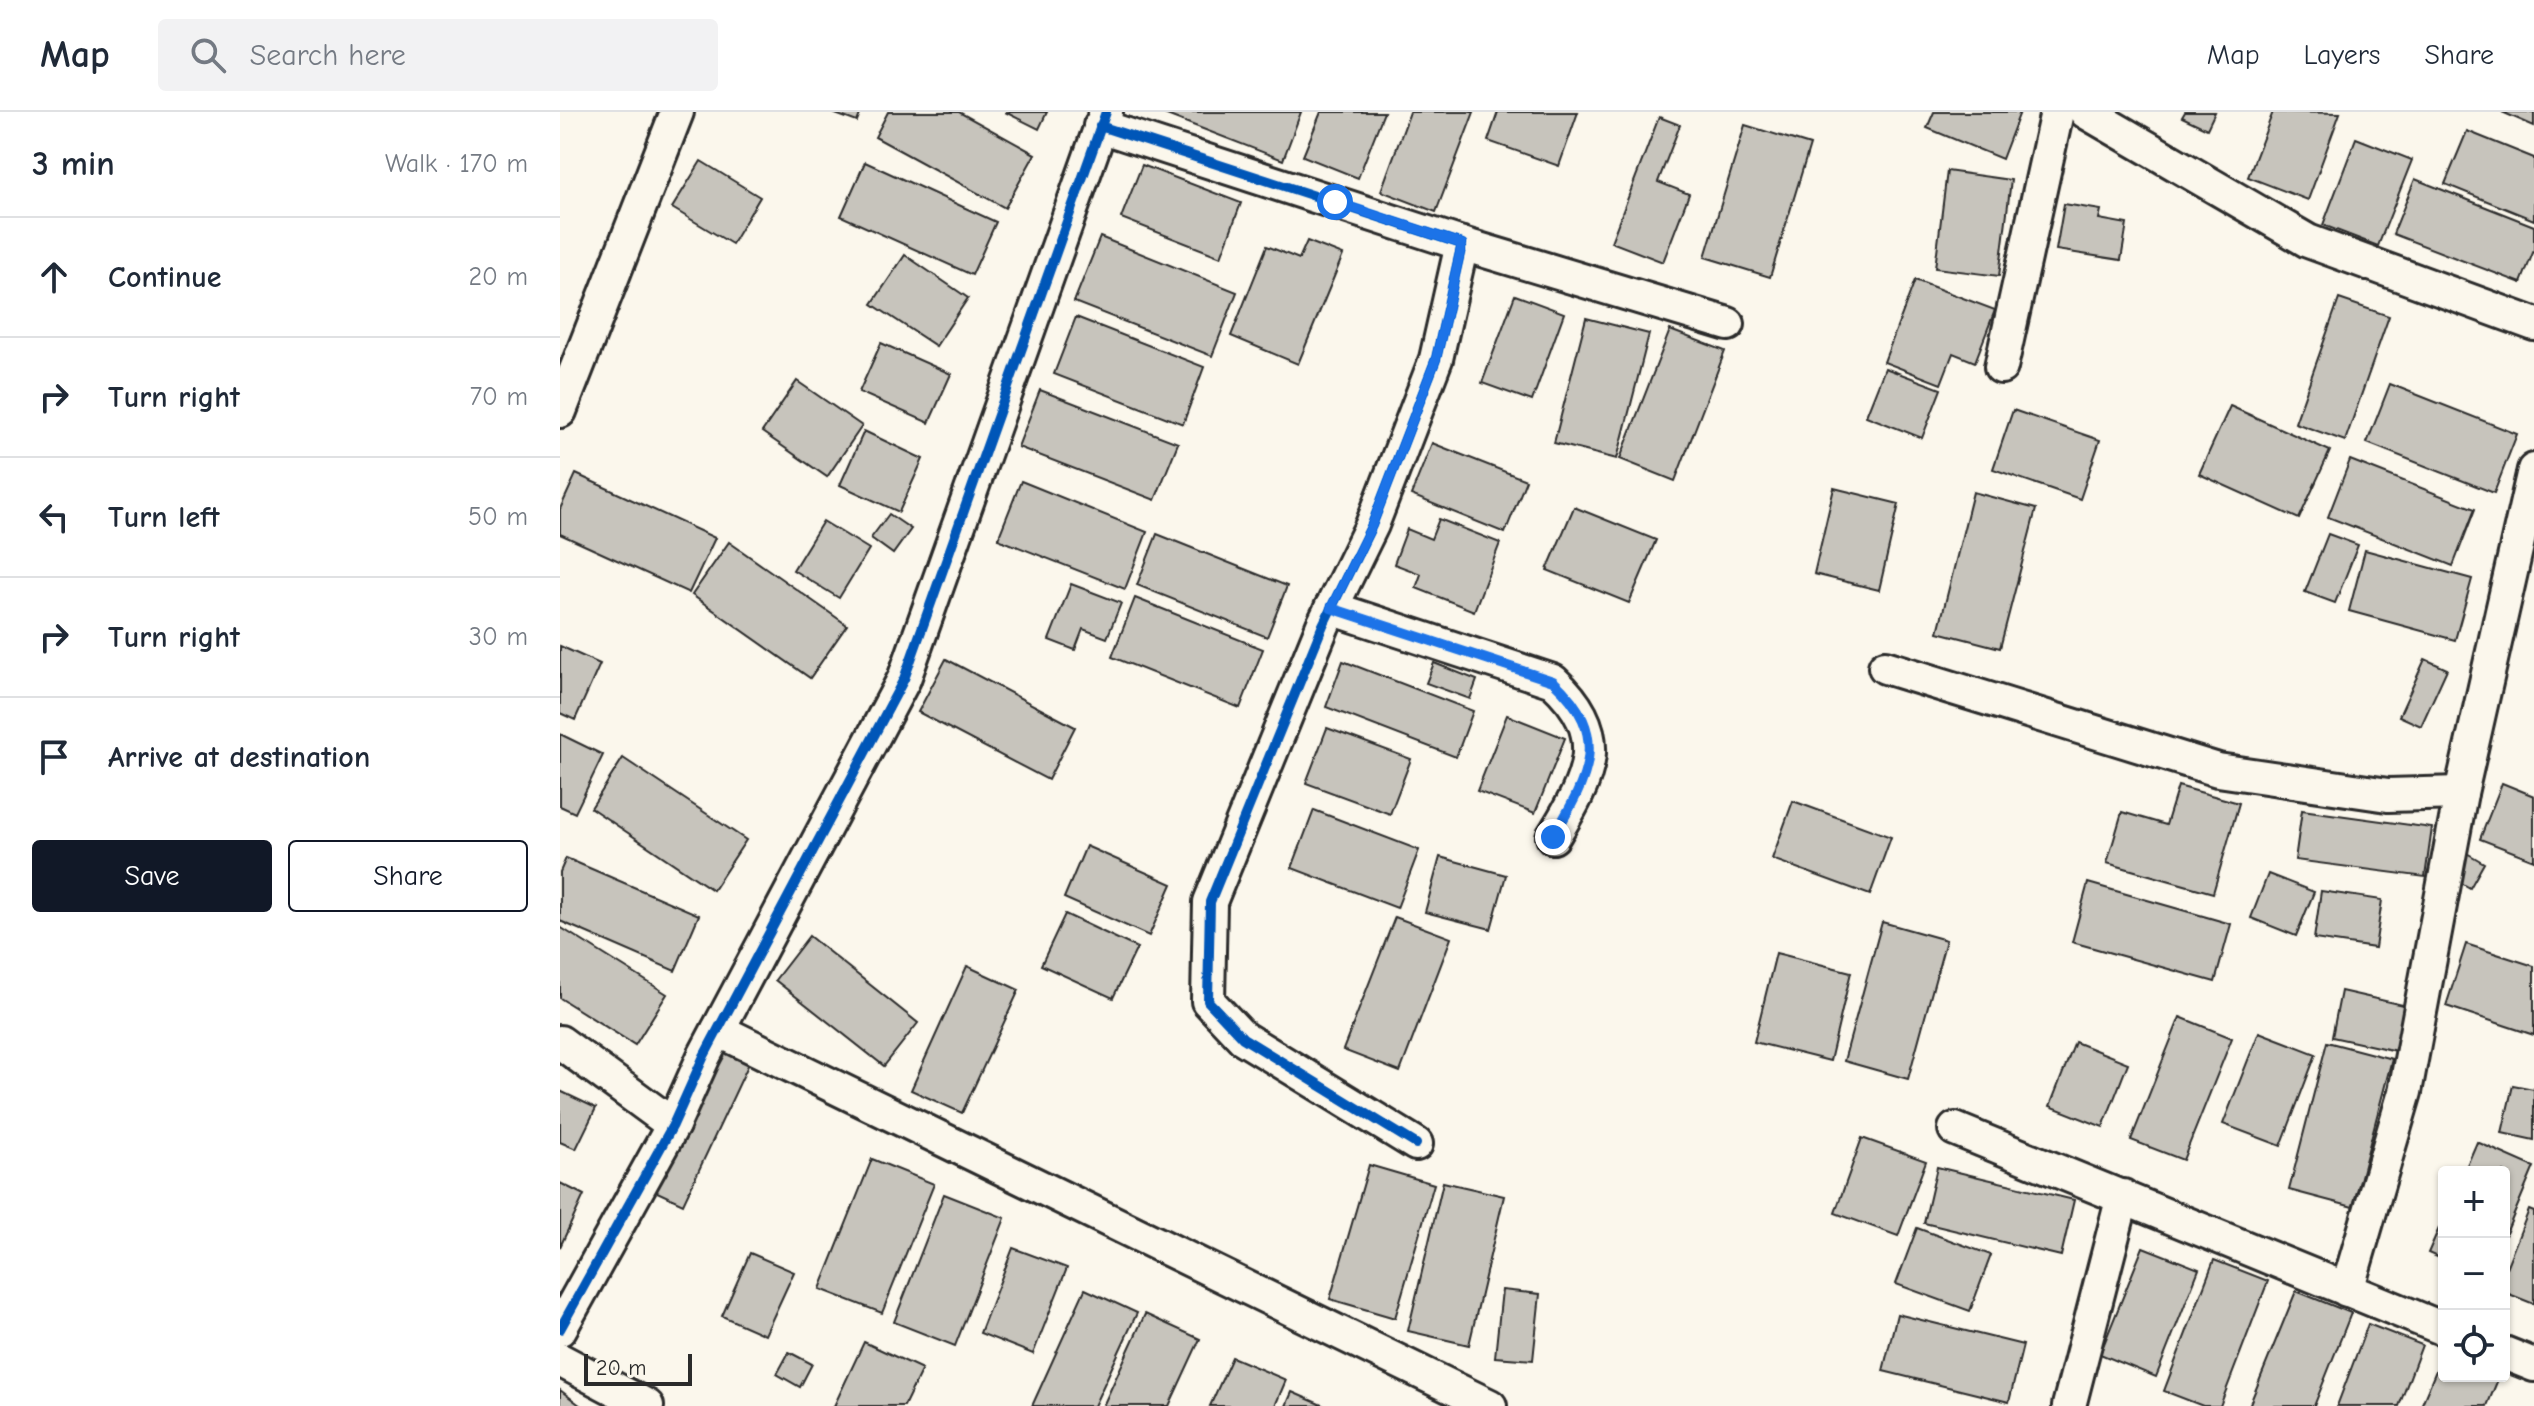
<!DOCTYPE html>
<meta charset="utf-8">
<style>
body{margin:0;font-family:"Comic Neue",sans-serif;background:#f2f2f3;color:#1f2937}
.controls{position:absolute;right:24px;bottom:24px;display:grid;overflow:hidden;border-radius:8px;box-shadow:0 2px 6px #0004}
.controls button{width:72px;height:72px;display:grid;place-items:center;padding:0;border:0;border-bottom:2px solid #e0e1e3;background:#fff;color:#1f2937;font:40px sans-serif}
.scale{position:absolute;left:24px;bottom:20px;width:108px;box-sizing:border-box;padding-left:8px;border:4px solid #2b2b2b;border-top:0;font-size:22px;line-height:28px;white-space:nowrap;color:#2b2b2b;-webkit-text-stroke:6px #fbf7ec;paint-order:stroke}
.stop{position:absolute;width:24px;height:24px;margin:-18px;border:6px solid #1a73e8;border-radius:50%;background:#fff}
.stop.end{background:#1a73e8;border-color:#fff;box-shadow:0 2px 8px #0008}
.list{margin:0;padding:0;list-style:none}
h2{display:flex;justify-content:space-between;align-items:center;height:104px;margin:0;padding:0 32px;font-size:34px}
h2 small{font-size:26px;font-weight:400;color:#747a83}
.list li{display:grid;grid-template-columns:52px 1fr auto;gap:24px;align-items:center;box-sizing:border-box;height:120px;padding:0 32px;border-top:2px solid #e0e1e3}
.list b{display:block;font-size:30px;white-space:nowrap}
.list em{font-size:26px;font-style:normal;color:#747a83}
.actions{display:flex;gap:16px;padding:24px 32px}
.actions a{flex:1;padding:18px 0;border:2px solid #111827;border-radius:8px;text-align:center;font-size:28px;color:#111827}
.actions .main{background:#111827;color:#fff}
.icon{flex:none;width:44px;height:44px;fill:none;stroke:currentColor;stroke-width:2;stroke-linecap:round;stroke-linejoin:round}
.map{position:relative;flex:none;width:1974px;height:1294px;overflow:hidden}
header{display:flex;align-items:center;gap:48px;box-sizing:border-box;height:112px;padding:0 40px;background:#fff;border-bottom:2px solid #e0e1e3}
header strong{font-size:38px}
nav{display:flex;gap:44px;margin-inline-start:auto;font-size:28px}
.search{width:560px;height:72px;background:#f2f2f3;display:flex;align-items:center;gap:20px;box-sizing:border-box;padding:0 28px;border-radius:8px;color:#747a83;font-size:30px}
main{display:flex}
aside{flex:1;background:#fff}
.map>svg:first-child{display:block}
.building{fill:#c7c4bc;stroke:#2b2b2b;stroke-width:2}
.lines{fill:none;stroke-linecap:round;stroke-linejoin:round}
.street-casing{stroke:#2b2b2b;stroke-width:38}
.street{stroke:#fbf7ec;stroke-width:32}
.cycleway-casing{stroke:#fbf7ec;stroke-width:15}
.cycleway{stroke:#0057b8;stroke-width:10}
.route{stroke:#1a73e8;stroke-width:10}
</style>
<header>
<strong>Map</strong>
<div class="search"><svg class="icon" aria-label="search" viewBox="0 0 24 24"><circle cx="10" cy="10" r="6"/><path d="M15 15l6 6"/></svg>Search here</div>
<nav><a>Map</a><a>Layers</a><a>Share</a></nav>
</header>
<main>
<aside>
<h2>3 min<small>Walk · 170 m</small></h2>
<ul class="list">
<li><svg class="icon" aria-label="ahead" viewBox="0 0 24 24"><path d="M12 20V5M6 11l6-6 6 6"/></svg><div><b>Continue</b></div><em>20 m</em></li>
<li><svg class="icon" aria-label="right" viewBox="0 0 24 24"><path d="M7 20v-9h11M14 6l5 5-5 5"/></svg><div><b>Turn right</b></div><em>70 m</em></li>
<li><svg class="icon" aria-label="left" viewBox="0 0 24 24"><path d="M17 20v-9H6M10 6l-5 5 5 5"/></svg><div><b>Turn left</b></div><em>50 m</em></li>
<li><svg class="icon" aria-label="right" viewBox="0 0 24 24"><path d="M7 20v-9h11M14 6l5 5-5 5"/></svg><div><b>Turn right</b></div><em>30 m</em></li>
<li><svg class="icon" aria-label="arrive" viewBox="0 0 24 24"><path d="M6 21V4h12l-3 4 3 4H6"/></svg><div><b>Arrive at destination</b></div></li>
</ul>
<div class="actions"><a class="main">Save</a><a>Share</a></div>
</aside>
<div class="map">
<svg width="1974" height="1294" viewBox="0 0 1974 1294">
<rect width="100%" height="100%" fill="#fbf7ec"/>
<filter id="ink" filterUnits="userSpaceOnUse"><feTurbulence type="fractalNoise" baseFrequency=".0125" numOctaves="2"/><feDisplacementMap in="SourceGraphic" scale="16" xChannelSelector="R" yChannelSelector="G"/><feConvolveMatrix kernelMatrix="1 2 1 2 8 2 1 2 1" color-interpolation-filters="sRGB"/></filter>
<g filter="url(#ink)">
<!-- building -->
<g class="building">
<polygon points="270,0 301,0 297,10"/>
<polygon points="328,0 399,0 475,42 445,96 315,25"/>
<polygon points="445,0 487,0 479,17"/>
<polygon points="599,0 741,0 723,48"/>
<polygon points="761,0 824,0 798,66 743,44"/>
<polygon points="850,0 914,0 876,100 821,79"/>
<polygon points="938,0 1018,0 999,54 928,29"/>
<polygon points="1374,0 1460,0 1442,47 1367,16"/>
<polygon points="1625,0 1655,0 1647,17 1622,5"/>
<polygon points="1713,0 1780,1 1748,88 1688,65"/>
<polygon points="1942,0 1974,0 1974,14"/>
<polygon points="1099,5 1120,13 1098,70 1129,82 1103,150 1051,130"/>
<polygon points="1185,13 1250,33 1210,165 1145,145"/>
<polygon points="1907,19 1974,46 1974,108 1885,72"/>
<polygon points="1796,26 1852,48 1818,134 1763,113"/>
<polygon points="141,49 200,85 172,132 112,96"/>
<polygon points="305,50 436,110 412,163 281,104"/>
<polygon points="582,53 681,91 661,145 561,106"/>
<polygon points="1387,59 1451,68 1439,164 1375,156"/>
<polygon points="1855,67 1974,114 1974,138 1961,171 1833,122"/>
<polygon points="1504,92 1541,98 1539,107 1567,112 1561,148 1496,138"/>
<polygon points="540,125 677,180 652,244 514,190"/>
<polygon points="747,129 783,143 738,252 671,224 707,134 739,147"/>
<polygon points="345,143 408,186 376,234 312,192"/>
<polygon points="1355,168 1435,198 1415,250 1393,241 1381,272 1324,250"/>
<polygon points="955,183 1004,201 972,289 922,271"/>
<polygon points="1779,187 1829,204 1785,329 1735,311"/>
<polygon points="516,205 644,255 623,312 494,262"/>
<polygon points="1026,206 1089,222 1057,347 994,331"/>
<polygon points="1110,218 1165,239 1115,369 1060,347"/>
<polygon points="321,231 391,262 369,311 299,280"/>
<polygon points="1325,256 1381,277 1362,326 1306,304"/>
<polygon points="237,269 302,314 267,365 202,320"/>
<polygon points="1830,272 1957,322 1934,381 1807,331"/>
<polygon points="480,278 618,331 595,388 458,335"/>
<polygon points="1670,294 1770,339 1739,407 1639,362"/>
<polygon points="1453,298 1540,328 1520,387 1433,357"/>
<polygon points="304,319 363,347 339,400 280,373"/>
<polygon points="872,331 966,368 945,421 851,383"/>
<polygon points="1790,348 1915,397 1893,454 1768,405"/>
<polygon points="16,362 155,426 129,481 0,422 0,397"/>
<polygon points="461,369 587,420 565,477 438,427"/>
<polygon points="1274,376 1339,392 1319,478 1254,462"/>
<polygon points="1413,380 1476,397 1440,536 1378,520"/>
<polygon points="1014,395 1096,428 1069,491 987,458"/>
<polygon points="329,402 351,417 333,442 311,426"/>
<polygon points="879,407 940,431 914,499 856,476 861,462 834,452 847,417 871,427"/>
<polygon points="263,409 309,437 279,486 233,458"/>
<polygon points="597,422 727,474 707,525 577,473"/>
<polygon points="1768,422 1798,433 1775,491 1745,480"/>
<polygon points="169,430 287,513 250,566 132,483"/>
<polygon points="1805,438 1912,467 1895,528 1789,499"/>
<polygon points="511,472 561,491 547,526 523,517 515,538 489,528"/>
<polygon points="575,486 703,537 680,596 552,545"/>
<polygon points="0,534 40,552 15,608 0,601"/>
<polygon points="386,547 515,615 488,668 358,600"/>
<polygon points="1865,547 1887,557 1861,614 1839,604"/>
<polygon points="783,549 913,599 896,645 766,595"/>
<polygon points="874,551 917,568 910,587 866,571"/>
<polygon points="947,603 1005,626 975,701 917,679"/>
<polygon points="767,616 851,647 830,702 746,671"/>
<polygon points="0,622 43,643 15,701 0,694"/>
<polygon points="63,646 186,728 153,778 31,696"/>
<polygon points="1942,671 1974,684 1974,748 1920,727"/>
<polygon points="1618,674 1679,691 1653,781 1547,751 1562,700 1606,713"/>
<polygon points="1233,689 1331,725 1310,783 1212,747"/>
<polygon points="754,698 859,738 837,796 732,756"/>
<polygon points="1742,698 1872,716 1865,765 1735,748"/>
<polygon points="526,734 612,772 589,824 504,786"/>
<polygon points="1905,740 1924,751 1910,776 1891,765"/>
<polygon points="880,745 946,763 931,817 865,800"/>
<polygon points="6,746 139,803 115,859 0,809 0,760"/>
<polygon points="1708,762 1754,780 1736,824 1691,806"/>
<polygon points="1528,771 1671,812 1655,870 1512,830"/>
<polygon points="1761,779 1822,788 1815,836 1754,827"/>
<polygon points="505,802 577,836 553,886 481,853"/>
<polygon points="835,805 891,826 840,960 783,938"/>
<polygon points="1322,810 1386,828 1348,967 1284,949"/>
<polygon points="0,815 107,882 75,933 0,886"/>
<polygon points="249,824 358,911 324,954 215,868"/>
<polygon points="1906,832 1974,854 1974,923 1886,894"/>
<polygon points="1216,841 1291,860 1270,949 1194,930"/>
<polygon points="407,854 459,878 402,1001 351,978"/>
<polygon points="1781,879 1856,896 1846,941 1772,925"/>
<polygon points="1620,905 1672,926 1623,1048 1571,1028"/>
<polygon points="1699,920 1756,942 1721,1034 1663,1012"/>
<polygon points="1515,930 1568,951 1543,1015 1490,994"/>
<polygon points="1767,930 1832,947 1793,1095 1729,1078"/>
<polygon points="165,931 192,945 123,1092 95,1079"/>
<polygon points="1953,973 1974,977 1974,1028 1942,1021"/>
<polygon points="0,979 36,996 16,1037 0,1030"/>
<polygon points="1302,1026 1366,1049 1338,1124 1275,1101"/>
<polygon points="1917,1030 1974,1055 1944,1126 1944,1060 1904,1060"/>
<polygon points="312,1047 374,1072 322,1201 260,1177"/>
<polygon points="809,1053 874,1072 835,1206 770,1187"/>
<polygon points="1377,1055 1514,1088 1501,1144 1364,1111"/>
<polygon points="883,1070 944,1084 909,1233 848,1219"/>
<polygon points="0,1071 24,1083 0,1135"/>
<polygon points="384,1082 445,1106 395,1234 334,1210"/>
<polygon points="1969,1098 1974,1100 1974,1192 1944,1180 1944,1161"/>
<polygon points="1884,1105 1884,1148 1868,1141"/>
<polygon points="1357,1116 1431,1143 1410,1199 1336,1172"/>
<polygon points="1583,1135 1639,1157 1596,1265 1540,1242"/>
<polygon points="453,1136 507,1156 473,1242 420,1221"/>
<polygon points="190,1141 234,1160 205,1223 162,1204"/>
<polygon points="1654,1148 1708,1169 1660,1294 1643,1294 1604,1279"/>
<polygon points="525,1177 577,1201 534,1294 472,1294"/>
<polygon points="942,1178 980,1182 973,1248 935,1245"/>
<polygon points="1736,1179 1791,1201 1754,1294 1689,1294"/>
<polygon points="585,1202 640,1227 609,1294 543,1294"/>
<polygon points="1337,1202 1463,1233 1449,1290 1323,1259"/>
<polygon points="1808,1212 1862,1233 1839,1294 1777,1294"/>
<polygon points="304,1230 362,1257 344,1294 274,1294"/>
<polygon points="229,1240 252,1252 240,1275 217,1262"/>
<polygon points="1883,1242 1884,1264 1939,1265 1927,1294 1861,1294"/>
<polygon points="672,1245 726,1268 715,1294 650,1294"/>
<polygon points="0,1278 21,1294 0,1294"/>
<polygon points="732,1280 764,1294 726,1294"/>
</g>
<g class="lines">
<!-- street casing -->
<g class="street-casing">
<g id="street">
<polyline points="1526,0 1748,129 1974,212"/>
<polyline points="540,14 902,132 876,247 812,413 763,513 650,790 648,889 683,926 856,1032"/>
<polyline points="902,132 1168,212"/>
<polyline points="1441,255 1497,0"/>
<polyline points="0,299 117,0"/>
<path d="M771 496 993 569C1052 623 1029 666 993 725"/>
<polyline points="1325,555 1658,658 1828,683 1901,681"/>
<polyline points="158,918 930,1294"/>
<polyline points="0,930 113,1013"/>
<polyline points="1395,1017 1884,1217"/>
<polyline points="1787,1178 1845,980 1901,681 1974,358"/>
<polyline points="0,1217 113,1013 144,944 344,567 546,0"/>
<polyline points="1944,1241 1974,1253"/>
<polyline points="0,1248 87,1294"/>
<polyline points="1509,1294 1563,1084"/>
</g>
</g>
<!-- street -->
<use href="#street" class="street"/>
<!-- cycleway casing -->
<g class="cycleway-casing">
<g id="cycleway">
<polyline points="540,14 902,132 876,247 812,413 763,513 650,790 648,889 683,926 856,1032"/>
<polyline points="0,1217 113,1013 144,944 344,567 546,0"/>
</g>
</g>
<!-- cycleway -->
<use href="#cycleway" class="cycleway"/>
</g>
</g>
<g class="lines" filter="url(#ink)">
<!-- route -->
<path class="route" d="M775 90 902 132 876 247 812 413 771 496 993 569C1052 623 1028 666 993 725"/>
</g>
</svg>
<div class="controls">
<button>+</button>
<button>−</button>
<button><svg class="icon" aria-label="locate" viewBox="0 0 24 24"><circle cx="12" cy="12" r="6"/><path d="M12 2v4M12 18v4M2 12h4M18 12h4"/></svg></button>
</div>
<div class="scale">20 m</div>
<div class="stop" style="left:775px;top:90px"></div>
<div class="stop end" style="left:993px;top:725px"></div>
</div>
</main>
